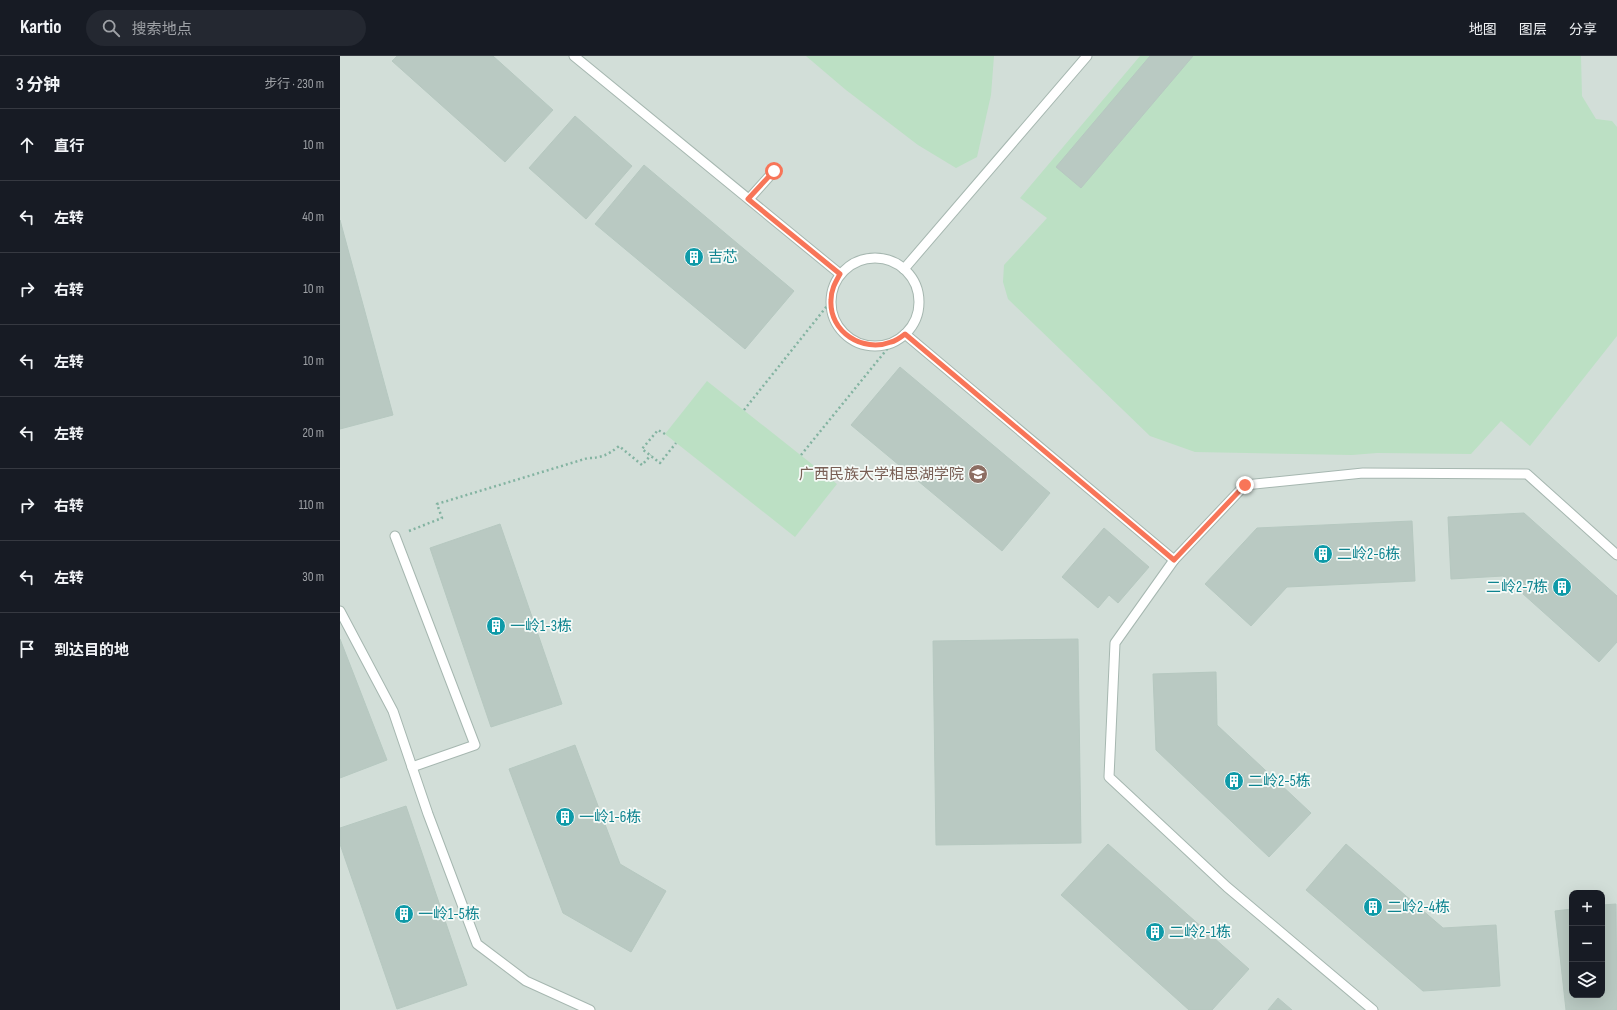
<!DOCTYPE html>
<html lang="zh">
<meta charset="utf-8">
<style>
body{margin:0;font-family:"Sofia Sans Condensed","Noto Sans SC",sans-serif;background:#242831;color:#f1f3f6}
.controls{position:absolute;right:12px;bottom:12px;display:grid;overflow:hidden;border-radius:8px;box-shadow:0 4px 16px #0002}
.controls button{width:36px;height:36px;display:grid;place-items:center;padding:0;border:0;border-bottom:1px solid #363941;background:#171b24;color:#f1f3f6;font:20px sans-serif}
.stop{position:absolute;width:12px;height:12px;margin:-9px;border:3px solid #f87558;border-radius:50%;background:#fff}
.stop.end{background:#f87558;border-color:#fff;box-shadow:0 1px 4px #0008}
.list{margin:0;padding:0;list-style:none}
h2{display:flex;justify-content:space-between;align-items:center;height:52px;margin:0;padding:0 16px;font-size:17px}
h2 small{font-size:13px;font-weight:400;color:#9ea1a6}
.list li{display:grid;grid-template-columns:26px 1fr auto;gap:12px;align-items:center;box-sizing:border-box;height:72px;padding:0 16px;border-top:1px solid #363941}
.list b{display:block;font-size:15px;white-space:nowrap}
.list em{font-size:13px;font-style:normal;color:#9ea1a6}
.icon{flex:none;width:22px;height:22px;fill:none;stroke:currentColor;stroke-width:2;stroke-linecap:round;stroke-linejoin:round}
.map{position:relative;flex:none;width:1277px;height:954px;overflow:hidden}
header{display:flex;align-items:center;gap:24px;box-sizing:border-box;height:56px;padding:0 20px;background:#171b24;border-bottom:1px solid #363941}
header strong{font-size:19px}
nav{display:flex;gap:22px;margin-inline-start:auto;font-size:14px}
.search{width:280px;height:36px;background:#242831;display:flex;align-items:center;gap:10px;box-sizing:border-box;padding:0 14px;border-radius:22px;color:#9ea1a6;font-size:15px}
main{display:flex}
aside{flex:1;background:#171b24}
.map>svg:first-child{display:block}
.built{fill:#d2ded8;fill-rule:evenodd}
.green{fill:#bce0c4}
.building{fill:#b9c9c2;stroke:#b6c8c0}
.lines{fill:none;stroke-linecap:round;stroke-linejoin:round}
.lane-casing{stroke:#a6b7b0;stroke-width:11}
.path{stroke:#83b3a1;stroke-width:2.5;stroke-dasharray:2 3;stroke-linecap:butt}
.lane{stroke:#fff;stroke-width:9}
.route{stroke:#f87558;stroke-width:5}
.labels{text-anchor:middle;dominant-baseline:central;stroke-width:3.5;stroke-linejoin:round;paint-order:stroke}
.culture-label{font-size:15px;fill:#0d838f;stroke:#f5faf7;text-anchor:start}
.education-label{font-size:15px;fill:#785e54;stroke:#f5faf7;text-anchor:end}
</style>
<header>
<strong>Kartio</strong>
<div class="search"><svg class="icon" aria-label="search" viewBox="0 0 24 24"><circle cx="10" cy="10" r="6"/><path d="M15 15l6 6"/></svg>搜索地点</div>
<nav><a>地图</a><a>图层</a><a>分享</a></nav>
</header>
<main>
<aside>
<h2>3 分钟<small>步行 · 230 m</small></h2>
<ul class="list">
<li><svg class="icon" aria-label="ahead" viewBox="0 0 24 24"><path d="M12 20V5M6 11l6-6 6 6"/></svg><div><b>直行</b></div><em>10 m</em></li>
<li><svg class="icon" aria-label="left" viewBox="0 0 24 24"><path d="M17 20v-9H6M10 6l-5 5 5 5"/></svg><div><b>左转</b></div><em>40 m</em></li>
<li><svg class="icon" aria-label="right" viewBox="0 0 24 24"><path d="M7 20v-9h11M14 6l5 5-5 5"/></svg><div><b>右转</b></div><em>10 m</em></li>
<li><svg class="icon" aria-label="left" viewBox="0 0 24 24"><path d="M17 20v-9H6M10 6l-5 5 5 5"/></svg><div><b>左转</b></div><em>10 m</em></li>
<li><svg class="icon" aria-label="left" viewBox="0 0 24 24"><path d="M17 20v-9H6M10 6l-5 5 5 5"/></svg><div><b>左转</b></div><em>20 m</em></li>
<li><svg class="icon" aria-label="right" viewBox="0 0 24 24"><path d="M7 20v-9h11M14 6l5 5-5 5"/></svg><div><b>右转</b></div><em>110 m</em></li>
<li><svg class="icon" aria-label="left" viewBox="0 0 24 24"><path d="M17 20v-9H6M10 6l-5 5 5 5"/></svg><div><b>左转</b></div><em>30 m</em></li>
<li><svg class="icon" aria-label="arrive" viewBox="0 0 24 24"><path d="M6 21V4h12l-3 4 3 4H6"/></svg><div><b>到达目的地</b></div></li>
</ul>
</aside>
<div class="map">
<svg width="1277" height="954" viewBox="0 0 1277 954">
<rect width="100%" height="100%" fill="#e4eee9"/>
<!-- built -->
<path class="built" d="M0 0H1277V954H0ZM1232 837H1262V939H1232Z"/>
<!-- green -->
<g class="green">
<polygon points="466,0 654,0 651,39 637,101 616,112 578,89 506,34"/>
<polygon points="800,0 1241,0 1242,40 1256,63 1272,65 1277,71 1277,280 1190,390 1161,365 1131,398 1037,397 1012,399 855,396 810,380 668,243 663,226 664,209 707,162 680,142"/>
<polygon points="367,325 497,428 455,481 325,378"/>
</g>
<!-- building -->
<g class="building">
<polygon points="57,0 153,0 213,54 165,106 52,5"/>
<polygon points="810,0 853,0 741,132 716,111"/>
<polygon points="235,60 292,110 246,163 189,112"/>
<polygon points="304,109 454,235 405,293 255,168"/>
<polygon points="0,164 53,359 0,373"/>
<polygon points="560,311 710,437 662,495 511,369"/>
<polygon points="1184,457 1277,540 1277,586 1259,606 1163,520 1111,523 1108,461"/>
<polygon points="1072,465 1075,525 947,531 911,570 865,528 917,472"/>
<polygon points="160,468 222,648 151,671 90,492"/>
<polygon points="764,472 809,511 778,547 769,539 758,552 722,521"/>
<polygon points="0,583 47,704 0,722"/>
<polygon points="738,583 741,787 596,789 593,585"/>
<polygon points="876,616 877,669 971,757 929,801 816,694 813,618"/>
<polygon points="235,689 280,808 326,835 291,896 223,857 169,713"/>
<polygon points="66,750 127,929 57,953 0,788 0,772"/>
<polygon points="768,788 909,913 872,954 849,954 721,839"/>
<polygon points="1006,788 1103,872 1156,869 1160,930 1083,935 966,834"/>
<polygon points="1276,848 1277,954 1226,954 1215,855 1232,853 1232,939 1262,939 1262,849"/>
<polygon points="938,942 952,954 928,954"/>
</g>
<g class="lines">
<!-- lane casing -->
<g class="lane-casing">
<g id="lane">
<polyline points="234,0 500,218"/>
<polyline points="409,143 434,115"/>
<circle cx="535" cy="246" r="44"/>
<polyline points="564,213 747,0"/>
<polyline points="565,278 834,504 905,429 1023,417 1187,418 1277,499"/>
<polyline points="55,480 135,689 72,711"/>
<polyline points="834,504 775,587 769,721 887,831 1033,954"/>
<polyline points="0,555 53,655 88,758 137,888 186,925 250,954"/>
</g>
</g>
<!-- path -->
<g class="path">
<polyline points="404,354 491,245"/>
<polyline points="325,378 318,374 302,393 320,407 336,387"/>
<polyline points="461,399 552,287"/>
<path d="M69 475 102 462 97 448 248 402C261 402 268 399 279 390L302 409 311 399"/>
</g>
<!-- lane -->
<use href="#lane" class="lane"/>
</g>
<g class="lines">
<!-- route -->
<path class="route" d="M434 115 408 143 500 218C495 227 491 234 491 244 489 276 523 297 551 286 556 285 561 281 565 278L834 504 905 429"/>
</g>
<!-- icons -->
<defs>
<g id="building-disc" transform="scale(1)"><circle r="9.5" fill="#0f9aa8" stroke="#f5faf7"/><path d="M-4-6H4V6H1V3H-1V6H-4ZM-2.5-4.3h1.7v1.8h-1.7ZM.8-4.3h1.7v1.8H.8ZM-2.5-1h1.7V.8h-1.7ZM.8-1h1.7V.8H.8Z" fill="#fff"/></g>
<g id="university-disc" transform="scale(1)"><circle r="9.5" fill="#8d6e63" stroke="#f5faf7"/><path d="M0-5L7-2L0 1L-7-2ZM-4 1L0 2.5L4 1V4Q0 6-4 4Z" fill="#fff"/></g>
</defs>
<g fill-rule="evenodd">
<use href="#building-disc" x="354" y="201"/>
<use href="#university-disc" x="638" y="418"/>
<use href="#building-disc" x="983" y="498"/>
<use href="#building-disc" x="1222" y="531"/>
<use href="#building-disc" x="156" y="570"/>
<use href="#building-disc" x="894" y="725"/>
<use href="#building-disc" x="225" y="761"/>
<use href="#building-disc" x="1033" y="851"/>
<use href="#building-disc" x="64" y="858"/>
<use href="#building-disc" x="815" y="876"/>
</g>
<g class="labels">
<!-- culture labels -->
<g class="culture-label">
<text x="368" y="201">吉芯</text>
<text x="997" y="498">二岭2-6栋</text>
<text x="1208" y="531" text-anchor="end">二岭2-7栋</text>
<text x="170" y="570">一岭1-3栋</text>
<text x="908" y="725">二岭2-5栋</text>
<text x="239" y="761">一岭1-6栋</text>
<text x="1047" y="851">二岭2-4栋</text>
<text x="78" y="858">一岭1-5栋</text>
<text x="829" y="876">二岭2-1栋</text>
</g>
<!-- education labels -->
<g class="education-label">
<text x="624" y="418">广西民族大学相思湖学院</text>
</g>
</g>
</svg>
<div class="controls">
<button>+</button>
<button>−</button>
<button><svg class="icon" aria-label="layers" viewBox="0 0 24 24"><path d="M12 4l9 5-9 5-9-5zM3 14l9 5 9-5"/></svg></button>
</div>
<div class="stop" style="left:434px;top:115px"></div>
<div class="stop end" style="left:905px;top:429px"></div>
</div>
</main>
